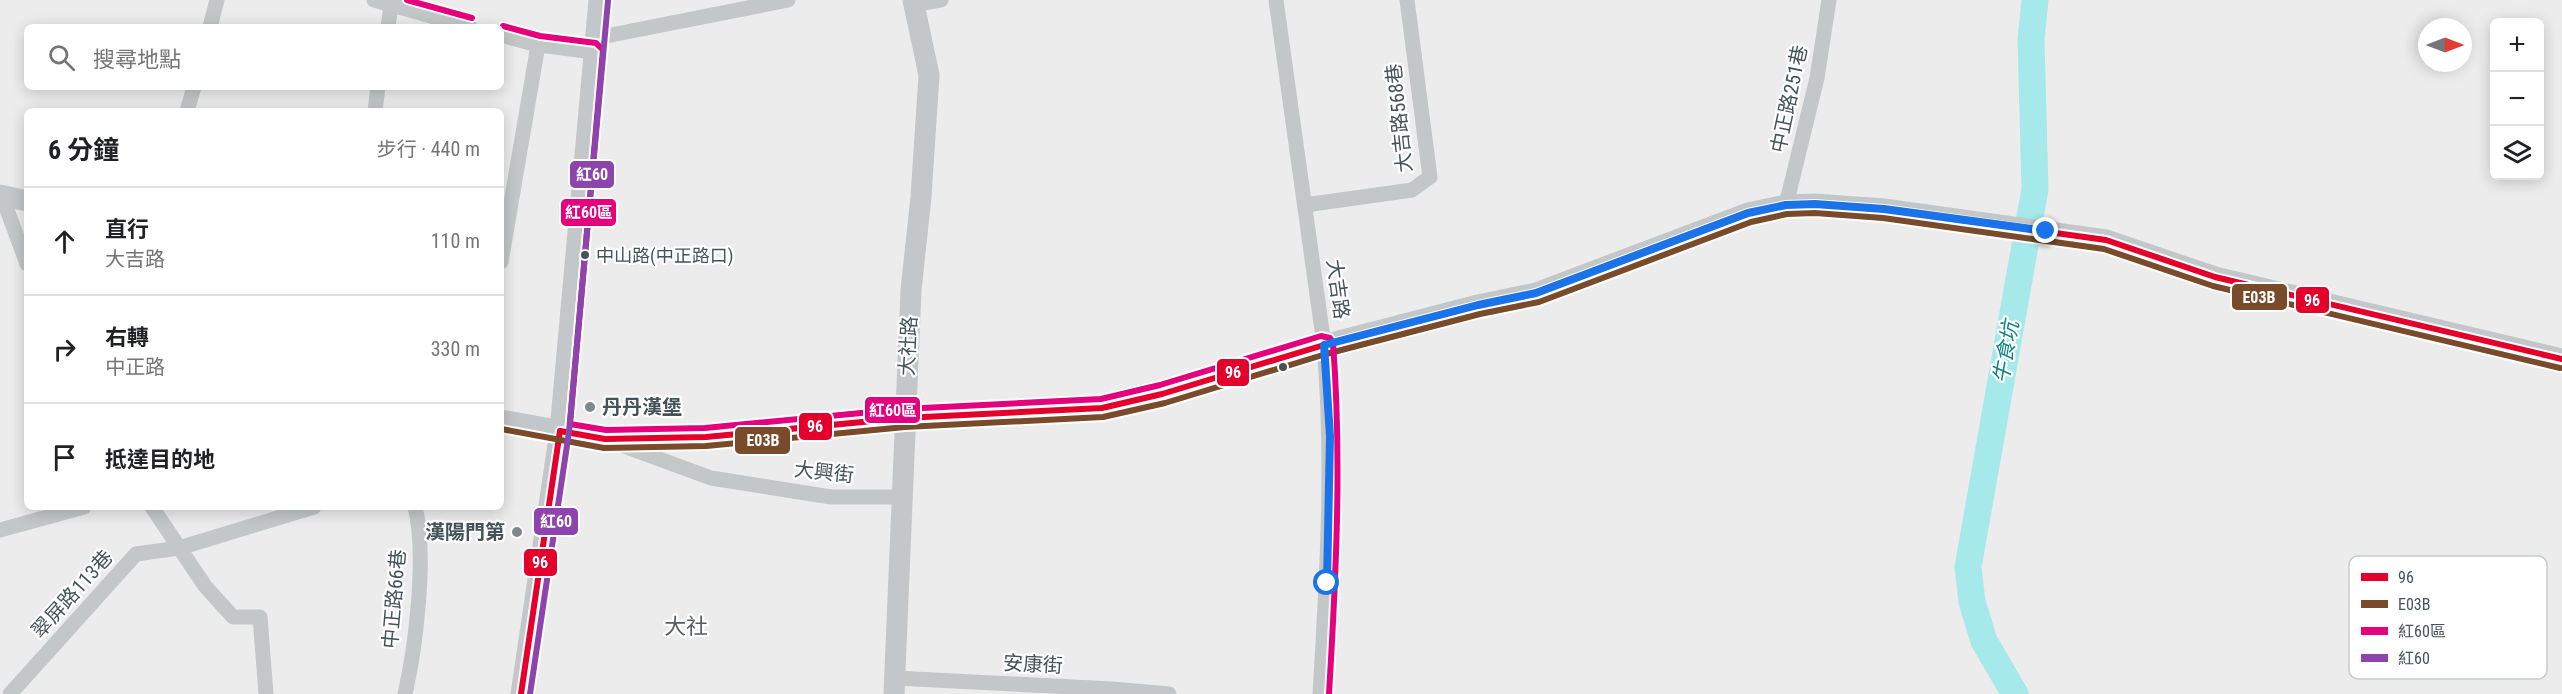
<!DOCTYPE html>
<html lang="zh-TW">
<meta charset="utf-8">
<style>
body{margin:0;font-family:"Roboto Condensed","Noto Sans TC",sans-serif;background:#f6f6f6;color:#202124}
.controls{position:absolute;right:18px;top:18px;display:grid;overflow:hidden;border-radius:9px;box-shadow:0 3px 15px #0003}
.controls button{width:54px;height:54px;display:grid;place-items:center;padding:0;border:0;border-bottom:2px solid #e0e0e0;background:#fff;color:#202124;font:30px sans-serif}
.compass{position:absolute;left:2418px;top:18px;width:54px;height:54px;border-radius:50%;background:#fff;box-shadow:0 3px 15px #0003;rotate:90deg}
.stop{position:absolute;width:18px;height:18px;margin:-14px;border:4px solid #1a73e8;border-radius:50%;background:#fff}
.stop.end{background:#1a73e8;border-color:#fff;box-shadow:0 2px 6px #0008}
.list{margin:0;padding:0;list-style:none}
h2{display:flex;justify-content:space-between;align-items:center;height:78px;margin:0;padding:0 24px;font-size:26px}
h2 small{font-size:20px;font-weight:400;color:#757577}
.list li{display:grid;grid-template-columns:39px 1fr auto;gap:18px;align-items:center;box-sizing:border-box;height:108px;padding:0 24px;border-top:2px solid #e0e0e0}
.list b{display:block;font-size:22px;white-space:nowrap}
.list p{margin:0;font-size:20px;white-space:nowrap;color:#757577}
.list em{font-size:20px;font-style:normal;color:#757577}
.icon{flex:none;width:33px;height:33px;fill:none;stroke:currentColor;stroke-width:2;stroke-linecap:round;stroke-linejoin:round}
.map{position:relative;flex:none;width:2562px;height:694px;overflow:hidden}
.search{position:absolute;background:#fff;box-shadow:0 3px 15px #0003;left:24px;top:24px;width:480px;height:66px;display:flex;align-items:center;gap:15px;box-sizing:border-box;padding:0 21px;border-radius:9px;color:#757577;font-size:22px}
.panel{position:absolute;background:#fff;box-shadow:0 3px 15px #0003;left:24px;top:108px;width:480px;height:402px;border-radius:9px}
.map>svg:first-child{display:block}
.lines{fill:none;stroke-linecap:round;stroke-linejoin:round}
.river{stroke:#a5e9ea;stroke-width:27}
.street{stroke:#c3c7c8;stroke-width:15}
.secondary{stroke:#c3c7c9;stroke-width:21}
.bus-1-casing{stroke:#fff;stroke-width:10}
.bus-2-casing{stroke:#fff;stroke-width:10}
.bus-3-casing{stroke:#fff;stroke-width:10}
.bus-4-casing{stroke:#fff;stroke-width:10}
.bus-1{stroke:#e4002b;stroke-width:6}
.bus-2{stroke:#7a4b2a;stroke-width:6}
.bus-3{stroke:#e5007d;stroke-width:6}
.bus-4{stroke:#8e44ad;stroke-width:6}
.route{stroke:#1a73e8;stroke-width:8}
.bus-dot{fill:#445358;stroke:#fff;stroke-width:2}
.poi-dot{fill:#7f898c;stroke:#fff;stroke-width:2}
.labels{text-anchor:middle;dominant-baseline:central;stroke-width:4.5;stroke-linejoin:round;paint-order:stroke}
.bus-label{font-size:18px;fill:#445358;stroke:#fff;text-anchor:start}
.street-label{font-size:20px;fill:#445358;stroke:#fff}
.poi-label{font-size:20px;font-weight:bold;fill:#445358;stroke:#fff;text-anchor:start}
.water-label{font-size:21px;font-style:italic;fill:#0f8384;stroke:#fff}
.quarter-label{font-size:22px;fill:#585d60;stroke:#fff}
.key{fill:#fff;stroke:#c7cbcd;stroke-width:1.5}
.key-label{font-size:16px;fill:#445358}
.line-badge{stroke:#fff;stroke-width:2}
.badge-label{font-size:16px;text-anchor:middle;font-weight:bold;fill:#fff}
</style>
<div class="map">
<svg width="2562" height="694" viewBox="0 0 2562 694">
<rect width="100%" height="100%" fill="#edecec"/>
<g class="lines">
<!-- river -->
<polyline class="river" points="2015,694 1984,641 1972,602 1968,567 2035,189 2031,40 2035,0"/>
<!-- street -->
<g class="street">
<polyline points="374,0 470,27"/>
<path d="M1276 0 1324 345C1334 462 1327 577 1320 694"/>
<polyline points="914,5 941,0"/>
<polyline points="210,27 217,0"/>
<polyline points="388,27 391,5"/>
<polyline points="501,35 538,45 594,52"/>
<polyline points="596,38 788,0"/>
<polyline points="187,111 194,87"/>
<polyline points="375,111 378,87"/>
<polyline points="2,196 27,264"/>
<polyline points="1305,205 1412,190 1430,177 1407,0"/>
<polyline points="1786,205 1817,78 1829,0"/>
<polyline points="501,262 538,45"/>
<polyline points="613,442 711,478 831,497 903,497"/>
<polyline points="152,507 205,586 233,617 260,617 266,694"/>
<polyline points="0,530 84,507"/>
<polyline points="895,678 1112,689 1169,694"/>
<polyline points="10,694 136,554 179,548 314,507"/>
<path d="M405 694C416 646 427 554 415 507"/>
</g>
<!-- secondary -->
<g class="secondary">
<polyline points="0,195 27,201"/>
<polyline points="501,420 605,439 648,438 706,437 904,418 1102,408 1162,394 1324,345 1478,305 1536,293 1748,213 1786,205 1815,204 1884,209 2106,240 2215,277 2562,359"/>
<polyline points="521,694 560,431 599,0"/>
<polyline points="894,694 911,290 921,197 929,75 913,0"/>
</g>
<!-- bus-1 casing -->
<g class="bus-1-casing">
<g id="bus-1">
<polyline points="560,431 605,439 706,437 904,418 1102,408 1162,394 1324,345 1478,305 1536,293 1748,213 1786,205 1815,204 1884,209 2106,240 2215,277 2562,359"/>
<polyline points="521,694 560,431"/>
</g>
</g>
<!-- bus-2 casing -->
<g class="bus-2-casing">
<polyline id="bus-2" points="501,429 604,448 706,446 905,427 1103,417 1165,403 1326,354 1480,314 1539,302 1751,222 1787,214 1815,213 1883,218 2104,249 2213,286 2560,368"/>
</g>
<!-- bus-3 casing -->
<g class="bus-3-casing">
<g id="bus-3">
<polyline points="407,0 472,18"/>
<path d="M503 26 540 36 596 43 603 50 570 424 606 430 705 428 903 409 1101 399 1160 385 1321 336 1330 338 1333 343C1342 460 1336 577 1329 694"/>
</g>
</g>
<!-- bus-4 casing -->
<g class="bus-4-casing">
<polyline id="bus-4" points="530,694 569,432 608,1"/>
</g>
<!-- bus-1 -->
<use href="#bus-1" class="bus-1"/>
<!-- bus-2 -->
<use href="#bus-2" class="bus-2"/>
<!-- bus-3 -->
<use href="#bus-3" class="bus-3"/>
<!-- bus-4 -->
<use href="#bus-4" class="bus-4"/>
</g>
<g class="lines">
<!-- route -->
<polyline class="route" points="1327,583 1330,436 1324,345 1478,305 1536,293 1748,213 1786,205 1815,204 1884,209 2046,231"/>
</g>
<!-- markers -->
<g class="bus-dot">
<circle cx="585" cy="255" r="5"/>
<circle cx="1283" cy="367" r="5"/>
</g>
<g class="poi-dot">
<circle cx="590" cy="407" r="6"/>
<circle cx="517" cy="532" r="6"/>
</g>
<g class="labels">
<!-- bus labels -->
<g class="bus-label">
<text x="596" y="255">中山路(中正路口)</text>
</g>
<!-- street labels -->
<g class="street-label">
<text transform="translate(1789 99) rotate(-78)">中正路251巷</text>
<text transform="translate(1399 118) rotate(-96)">大吉路568巷</text>
<text transform="translate(1338 289) rotate(82)">大吉路</text>
<text transform="translate(908 346) rotate(-87)">大社路</text>
<text transform="translate(824 472) rotate(6)">大興街</text>
<text transform="translate(72 594) rotate(-48)">翠屏路113巷</text>
<text transform="translate(394 599) rotate(-85)">中正路66巷</text>
<text transform="translate(1033 664) rotate(3)">安康街</text>
</g>
<!-- poi labels -->
<g class="poi-label">
<text x="602" y="407">丹丹漢堡</text>
<text x="505" y="532" text-anchor="end">漢陽門第</text>
</g>
<!-- water labels -->
<g class="water-label">
<text transform="translate(2006 352) rotate(-80)">牛食坑</text>
</g>
<!-- quarter labels -->
<g class="quarter-label">
<text x="686" y="626">大社</text>
</g>
</g>
<!-- legend -->
<rect x="2349" y="556" width="198" height="123" rx="9" class="key"/>
<rect x="2361" y="573" width="27" height="8" fill="#e4002b"/>
<rect x="2361" y="600" width="27" height="8" fill="#7a4b2a"/>
<rect x="2361" y="627" width="27" height="8" fill="#e5007d"/>
<rect x="2361" y="654" width="27" height="8" fill="#8e44ad"/>
<g class="key-label">
<text x="2398" y="583">96</text>
<text x="2398" y="610">E03B</text>
<text x="2398" y="637">紅60區</text>
<text x="2398" y="664">紅60</text>
</g>
<g class="line-badge">
<rect x="569" y="160" width="46" height="29" rx="6" fill="#8e44ad"/>
<rect x="560" y="198" width="57" height="29" rx="6" fill="#e5007d"/>
<rect x="2231" y="283" width="57" height="28" rx="6" fill="#7a4b2a"/>
<rect x="2295" y="286" width="35" height="28" rx="6" fill="#e4002b"/>
<rect x="1216" y="358" width="34" height="29" rx="6" fill="#e4002b"/>
<rect x="864" y="396" width="57" height="28" rx="6" fill="#e5007d"/>
<rect x="798" y="412" width="35" height="29" rx="6" fill="#e4002b"/>
<rect x="734" y="426" width="57" height="29" rx="6" fill="#7a4b2a"/>
<rect x="533" y="507" width="46" height="29" rx="6" fill="#8e44ad"/>
<rect x="523" y="548" width="35" height="29" rx="6" fill="#e4002b"/>
</g>
<g class="badge-label">
<text x="592" y="180">紅60</text>
<text x="589" y="218">紅60區</text>
<text x="2259" y="303">E03B</text>
<text x="2312" y="306">96</text>
<text x="1233" y="378">96</text>
<text x="893" y="416">紅60區</text>
<text x="815" y="432">96</text>
<text x="763" y="446">E03B</text>
<text x="556" y="527">紅60</text>
<text x="540" y="568">96</text>
</g>
</svg>
<div class="controls">
<button>+</button>
<button>−</button>
<button><svg class="icon" aria-label="layers" viewBox="0 0 24 24"><path d="M12 4l9 5-9 5-9-5zM3 14l9 5 9-5"/></svg></button>
</div>
<svg class="compass" viewBox="-18 -18 36 36"><path d="M0-13l5 13h-10z" fill="#e53935"/><path d="M0 13l5-13h-10z" fill="#757577"/></svg>
<div class="stop" style="left:1327px;top:583px"></div>
<div class="stop end" style="left:2046px;top:231px"></div>
<div class="search"><svg class="icon" aria-label="search" viewBox="0 0 24 24"><circle cx="10" cy="10" r="6"/><path d="M15 15l6 6"/></svg>搜尋地點</div>
<section class="panel">
<h2>6 分鐘<small>步行 · 440 m</small></h2>
<ul class="list">
<li><svg class="icon" aria-label="ahead" viewBox="0 0 24 24"><path d="M12 20V5M6 11l6-6 6 6"/></svg><div><b>直行</b><p>大吉路</p></div><em>110 m</em></li>
<li><svg class="icon" aria-label="right" viewBox="0 0 24 24"><path d="M7 20v-9h11M14 6l5 5-5 5"/></svg><div><b>右轉</b><p>中正路</p></div><em>330 m</em></li>
<li><svg class="icon" aria-label="arrive" viewBox="0 0 24 24"><path d="M6 21V4h12l-3 4 3 4H6"/></svg><div><b>抵達目的地</b></div></li>
</ul>
</section>
</div>
